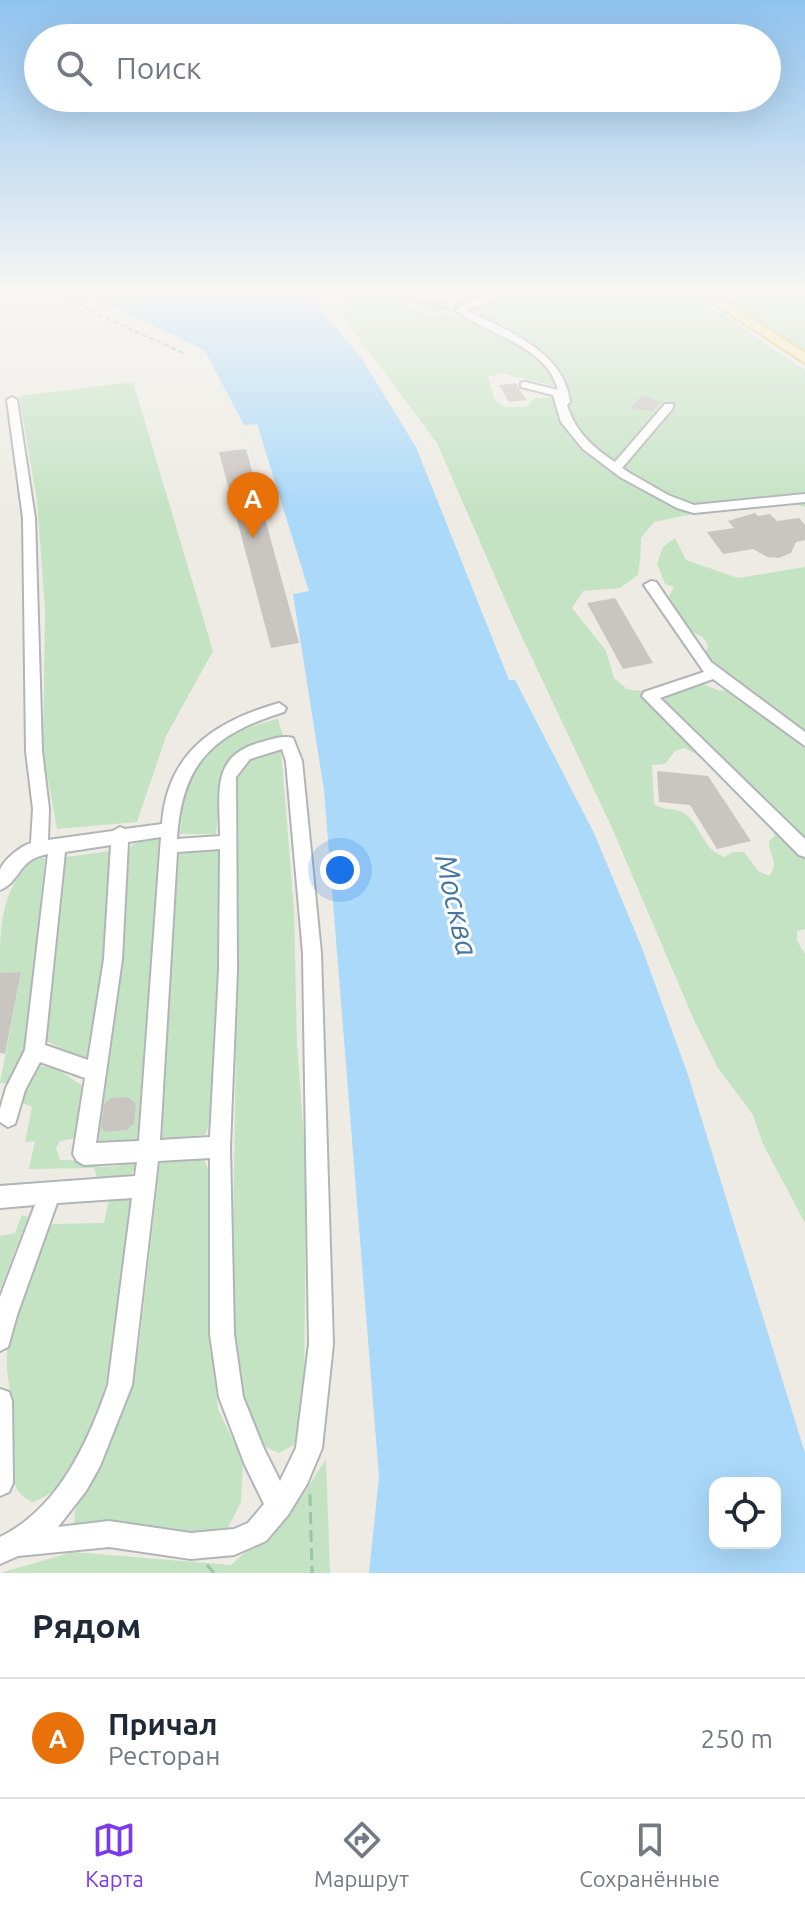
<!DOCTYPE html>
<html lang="ru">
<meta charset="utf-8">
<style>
body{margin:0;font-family:Ubuntu,sans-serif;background:#f6f6f7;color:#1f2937}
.controls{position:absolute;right:24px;bottom:24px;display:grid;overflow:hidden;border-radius:16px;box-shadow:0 8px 32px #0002}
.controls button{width:72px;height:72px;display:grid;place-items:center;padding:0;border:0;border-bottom:2px solid #e0e1e3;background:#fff;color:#1f2937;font:40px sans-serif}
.you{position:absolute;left:340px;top:870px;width:28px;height:28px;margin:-20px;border:6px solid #fff;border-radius:50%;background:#1a73e8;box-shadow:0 0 0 12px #1a73e833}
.badge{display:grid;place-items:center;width:52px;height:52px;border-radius:50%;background:#7c3aed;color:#fff;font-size:26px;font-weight:700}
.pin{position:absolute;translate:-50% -66px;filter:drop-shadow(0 2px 4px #0008)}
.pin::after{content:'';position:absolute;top:42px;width:28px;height:24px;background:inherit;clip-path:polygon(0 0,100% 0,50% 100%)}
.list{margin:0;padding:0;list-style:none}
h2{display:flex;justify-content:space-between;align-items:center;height:104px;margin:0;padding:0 32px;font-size:34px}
h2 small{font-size:26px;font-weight:400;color:#747a83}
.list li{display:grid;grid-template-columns:52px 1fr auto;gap:24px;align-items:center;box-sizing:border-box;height:120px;padding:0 32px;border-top:2px solid #e0e1e3}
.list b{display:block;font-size:30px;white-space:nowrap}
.list p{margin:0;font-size:26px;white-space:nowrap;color:#747a83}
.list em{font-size:26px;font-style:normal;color:#747a83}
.icon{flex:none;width:44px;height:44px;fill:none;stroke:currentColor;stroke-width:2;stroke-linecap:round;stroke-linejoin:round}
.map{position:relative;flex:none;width:805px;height:1573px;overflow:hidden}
.search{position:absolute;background:#fff;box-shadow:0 8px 32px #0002;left:24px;right:24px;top:24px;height:88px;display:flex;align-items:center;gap:20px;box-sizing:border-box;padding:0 28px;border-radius:44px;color:#747a83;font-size:30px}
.sheet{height:224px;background:#fff}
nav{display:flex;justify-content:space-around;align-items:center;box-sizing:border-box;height:112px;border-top:2px solid #e0e1e3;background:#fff;font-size:22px;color:#747a83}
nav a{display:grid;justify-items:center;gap:4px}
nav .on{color:#7c3aed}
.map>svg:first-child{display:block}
.green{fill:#c4e3c3;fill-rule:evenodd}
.water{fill:#aad9f9;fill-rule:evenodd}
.pier{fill:#eeebe4}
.building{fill:#c9c6c2}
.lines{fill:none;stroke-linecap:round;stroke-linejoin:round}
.minor-casing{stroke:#b2b5b8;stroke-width:4}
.major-casing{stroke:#e7bd64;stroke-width:4}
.path-far1{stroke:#9cc4a6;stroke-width:2;stroke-dasharray:5 3;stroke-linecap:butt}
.path{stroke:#9cc4a6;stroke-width:3;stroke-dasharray:12 6;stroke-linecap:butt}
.minor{fill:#fff;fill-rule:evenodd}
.major{fill:#f9eaae;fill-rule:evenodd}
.labels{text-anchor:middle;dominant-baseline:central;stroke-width:6;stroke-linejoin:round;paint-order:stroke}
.water-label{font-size:30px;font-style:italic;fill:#4575a1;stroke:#fff}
</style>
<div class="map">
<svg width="805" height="1573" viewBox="0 0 805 1573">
<rect width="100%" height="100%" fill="#eeebe4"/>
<!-- green -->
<g class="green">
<path d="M338 291H424L406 297 402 303 423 315 458 312 453 298 433 291H688L805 370V507L780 500 776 495 717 502 712 505V510L654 522 641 538C641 552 640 562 638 575L620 588 583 591 572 608 606 651 614 678 627 689 660 694 700 683 720 691 729 690 723 671 705 653 708 647C705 632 693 637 686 625 681 616 673 607 668 598L674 587 665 584 657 563 663 547 675 538 686 560 738 578 805 567V929L797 931V941L805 954V1223L763 1144 753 1115 718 1068 694 1020 612 828 514 620 437 443 343 316 348 304ZM500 373 559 387 562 397 535 398 526 407H505L495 401 488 377ZM684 748 704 758 771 827 775 836 769 841C769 857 780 862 769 876L758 871 744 852H733L724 857C704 849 703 833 690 818 680 806 665 812 654 804L652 765 665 764 675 751Z"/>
<polygon points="710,291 805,291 805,353"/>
<polygon points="133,382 213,651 166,736 137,822 57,829 43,752 45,610 37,500 19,396"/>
<path d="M278 719 283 736 245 748 224 766 216 834H180C186 762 207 736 278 719Z"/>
<polygon points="281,750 294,909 297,1045 306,1165 304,1412 294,1445 279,1453 261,1445 237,1391 232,1291 238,928 234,781 240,766 252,757"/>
<path d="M160 839 137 1141 102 1144 94 1133 124 935 126 857C130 839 144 841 160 839Z"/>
<polygon points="222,850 217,1104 205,1135 161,1139 177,854"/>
<path d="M110 851C114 921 103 989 91 1058L85 1061 45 1040 54 931 66 857Z"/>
<path d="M34 858H45L26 1044 13 1083H0L21 972 0 973C0 923 0 893 34 858Z"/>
<polygon points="35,1065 57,1069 86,1088 77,1138 60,1141 56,1148 60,1160 99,1161 100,1167 118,1166 134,1160 136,1167 131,1174 97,1179 94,1168 29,1169 35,1141 25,1142 32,1107 20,1102 21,1086"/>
<polygon points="204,1159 212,1181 211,1338 218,1409 243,1461 241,1502 225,1534 192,1535 74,1525 75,1511 139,1347 160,1161"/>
<path d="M132 1199C122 1273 114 1475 33 1502 0 1489 14 1447 13 1419 13 1397 5 1375 7 1352 11 1308 35 1264 52 1224L104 1223 109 1200Z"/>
<polygon points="22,1215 28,1217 0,1290 0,1236 15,1233"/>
<polygon points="326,1459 330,1573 0,1573 73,1552 231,1565 294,1508"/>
</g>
<!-- water -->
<path class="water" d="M83 291H300L310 297 362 359 416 447 509 680H515L594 833 642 948 688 1075 805 1453V1573H369L379 1477 324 790 293 594 244 425 205 351ZM715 1483H775V1543H715Z"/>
<!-- pier -->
<polygon class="pier" points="257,424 309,591 293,594 244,425"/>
<!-- building -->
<g class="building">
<polygon points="433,296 441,297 450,309 424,313 413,299"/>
<polygon points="516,383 526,400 509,402 499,385"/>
<polygon points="642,394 660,402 653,411 631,408"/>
<polygon points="246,449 299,643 271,648 219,452"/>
<polygon points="755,513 758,516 770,514 777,521 799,518 805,525 805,540 796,542 791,553 779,558 767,557 753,549 723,554 707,532 734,528 728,521"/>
<polygon points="615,598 653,663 623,669 587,603"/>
<polygon points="657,771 708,776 751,841 717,849 690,805 659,802"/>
<polygon points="21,972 5,1054 0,1053 0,973"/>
<polygon points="128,1097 136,1104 134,1123 127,1130 105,1132 101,1127 104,1105 111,1098"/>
</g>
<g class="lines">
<!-- minor casing -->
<g class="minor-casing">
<g id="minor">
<path d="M501 291H516L467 310C507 331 564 351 570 402L567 405C575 431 592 447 615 462L665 404H673V408L622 468 628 472 668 495 694 505 805 494V502L694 513 677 508 620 477 583 449 561 422 553 395 521 387V383L525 382 558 390C547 345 487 335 455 310L476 298Z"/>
<path d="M12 397 17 400 35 518 42 751 49 809 48 840 113 831 120 827 125 829 162 824C167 752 216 721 279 703L286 708 284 712C213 734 182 762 177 839L220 836C220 793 210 755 262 742 272 739 283 735 293 738L302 761 321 953 333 1344 322 1448 307 1484 288 1515 266 1541 234 1555 191 1559 109 1547 18 1556 0 1564V1537C58 1509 88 1443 108 1385L132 1198 57 1203 17 1315 8 1347 0 1351V1297L35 1205 0 1208V1186L135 1176 137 1162 84 1165 77 1161 73 1154 85 1078 40 1062 25 1090 15 1124 8 1127 0 1122V1109L6 1088 25 1050 48 854C17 859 21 882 0 890 0 885 0 875 0 870 4 859 21 846 31 843L33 809 26 751 23 518 7 400ZM282 749 286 761 303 953 309 1344 296 1448 280 1481 264 1449 243 1397 234 1334 230 1147 237 970 236 777 250 759ZM161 837 139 1141 96 1143 122 959 128 842ZM111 845 104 959 88 1060 45 1045 65 852ZM220 849 219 970 210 1137 160 1140 177 852ZM210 1158V1334L219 1397 245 1465 264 1504 248 1523 234 1529 191 1533 109 1521 58 1527 86 1491 100 1466 132 1385 158 1161Z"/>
<polygon points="651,581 656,582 711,662 805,732 805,746 713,679 660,698 805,839 805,857 799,855 642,696 644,692 704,672 644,585"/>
<polygon points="0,1389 9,1392 12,1401 13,1483 9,1492 0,1496"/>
</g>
</g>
<!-- major casing -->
<g class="major-casing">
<polygon id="major" points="695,291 710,291 805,353 805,363"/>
</g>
<!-- path-far1 -->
<polyline class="path-far1" points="48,291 70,298 103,317 186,354"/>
<!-- path -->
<g class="path">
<polyline points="310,1494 312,1573"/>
<polyline points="207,1565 214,1573"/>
</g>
<!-- minor -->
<use href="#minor" class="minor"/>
<!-- major -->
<use href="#major" class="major"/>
</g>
<!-- sky -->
<linearGradient id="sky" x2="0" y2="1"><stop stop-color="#8fc3ef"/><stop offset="0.57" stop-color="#f7f6f3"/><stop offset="1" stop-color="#f7f6f3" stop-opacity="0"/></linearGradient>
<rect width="805" height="511" fill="url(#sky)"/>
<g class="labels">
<!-- water labels -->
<g class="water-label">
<text transform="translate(457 905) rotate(77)">Москва</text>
</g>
</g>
</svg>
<div class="controls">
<button><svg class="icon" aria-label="locate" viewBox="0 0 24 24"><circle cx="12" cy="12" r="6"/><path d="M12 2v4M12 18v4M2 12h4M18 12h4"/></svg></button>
</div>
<div class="you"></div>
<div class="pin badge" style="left:253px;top:538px;background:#e8710a">A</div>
<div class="search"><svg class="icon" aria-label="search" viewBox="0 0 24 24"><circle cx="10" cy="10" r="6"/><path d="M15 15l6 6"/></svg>Поиск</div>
</div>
<section class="sheet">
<h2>Рядом<small></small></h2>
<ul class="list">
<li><span class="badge" style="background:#e8710a">A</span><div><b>Причал</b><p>Ресторан</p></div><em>250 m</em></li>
</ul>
</section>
<nav>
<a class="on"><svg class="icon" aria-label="map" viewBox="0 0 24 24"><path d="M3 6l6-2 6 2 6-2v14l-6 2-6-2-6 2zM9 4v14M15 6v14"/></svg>Карта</a>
<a><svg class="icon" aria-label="directions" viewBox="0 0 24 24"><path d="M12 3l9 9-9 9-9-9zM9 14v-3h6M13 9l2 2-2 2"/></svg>Маршрут</a>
<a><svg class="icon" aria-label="saved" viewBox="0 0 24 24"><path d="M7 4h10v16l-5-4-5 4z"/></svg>Сохранённые</a>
</nav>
